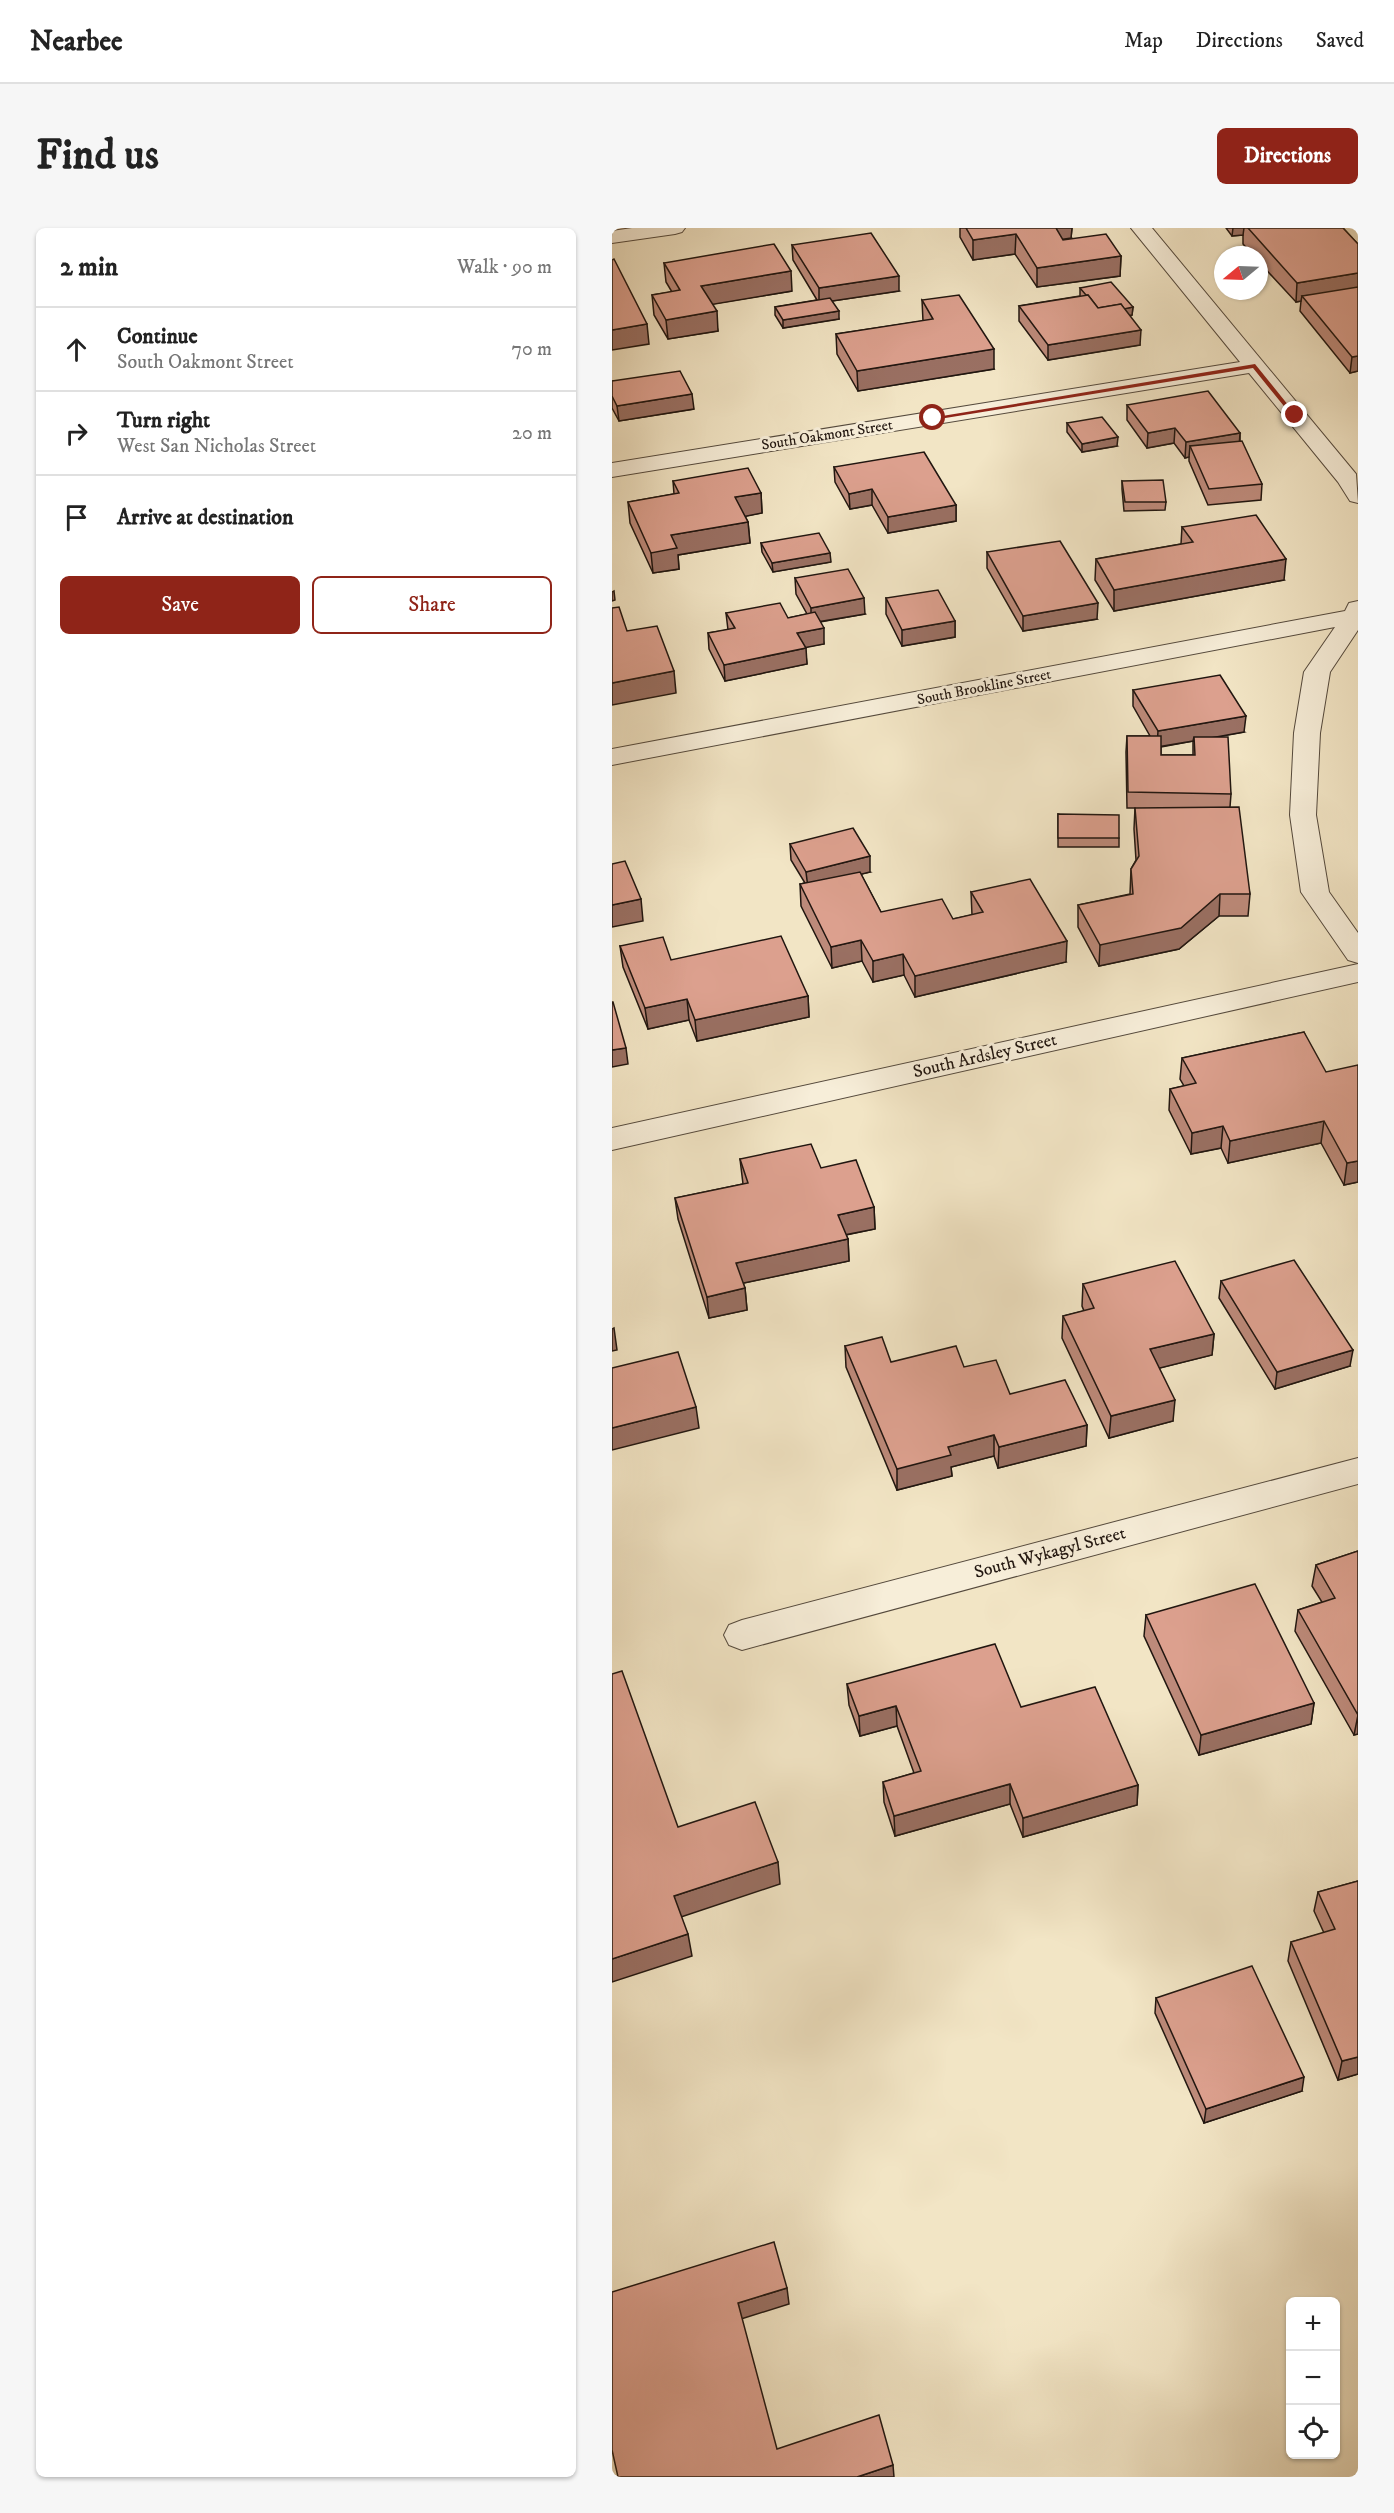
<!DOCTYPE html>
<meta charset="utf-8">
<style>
body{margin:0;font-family:"IM FELL DW Pica",serif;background:#f6f6f6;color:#222}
.controls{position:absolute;right:18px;bottom:18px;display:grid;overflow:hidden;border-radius:9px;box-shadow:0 2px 4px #0004}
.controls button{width:54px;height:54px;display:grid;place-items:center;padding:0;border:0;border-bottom:2px solid #e0e0e0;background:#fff;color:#222;font:30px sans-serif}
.compass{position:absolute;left:602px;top:18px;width:54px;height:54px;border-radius:50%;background:#fff;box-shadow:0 2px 4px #0004;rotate:251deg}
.stop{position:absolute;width:18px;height:18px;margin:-14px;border:4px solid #8f2418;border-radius:50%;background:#fff}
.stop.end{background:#8f2418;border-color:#fff;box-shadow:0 2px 6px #0008}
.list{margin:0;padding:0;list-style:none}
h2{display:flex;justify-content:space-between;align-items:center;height:78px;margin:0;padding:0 24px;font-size:26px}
h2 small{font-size:20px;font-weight:400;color:#767676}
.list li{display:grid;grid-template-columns:39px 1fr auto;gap:18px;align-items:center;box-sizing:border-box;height:84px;padding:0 24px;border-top:2px solid #e0e0e0}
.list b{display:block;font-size:22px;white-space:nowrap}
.list p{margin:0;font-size:20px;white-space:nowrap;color:#767676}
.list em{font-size:20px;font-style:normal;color:#767676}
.actions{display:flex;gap:12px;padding:18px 24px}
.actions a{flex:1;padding:14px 0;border:2px solid #8f2418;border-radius:9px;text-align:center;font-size:21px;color:#8f2418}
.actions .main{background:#8f2418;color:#fff}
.icon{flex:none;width:33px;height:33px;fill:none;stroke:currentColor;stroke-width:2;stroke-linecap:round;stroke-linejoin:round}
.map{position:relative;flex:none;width:746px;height:2249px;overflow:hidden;border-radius:9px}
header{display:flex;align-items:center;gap:36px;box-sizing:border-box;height:84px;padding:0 30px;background:#fff;border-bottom:2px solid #e0e0e0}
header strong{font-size:28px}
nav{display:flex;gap:33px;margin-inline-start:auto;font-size:21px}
.intro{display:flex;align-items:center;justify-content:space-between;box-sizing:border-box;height:144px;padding:0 36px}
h1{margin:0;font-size:42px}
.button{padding:15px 27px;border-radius:9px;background:#8f2418;color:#fff;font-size:21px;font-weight:700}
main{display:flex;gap:36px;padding:0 36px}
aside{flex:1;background:#fff;border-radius:9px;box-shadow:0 2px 4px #0004}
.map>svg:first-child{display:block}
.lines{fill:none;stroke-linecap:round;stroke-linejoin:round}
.minor-casing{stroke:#554a3d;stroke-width:2}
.minor{fill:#f7eed9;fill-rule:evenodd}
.wall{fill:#bd8a7a;stroke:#211610;stroke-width:1.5;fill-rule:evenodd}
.shaded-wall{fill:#9a7063;stroke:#211610;stroke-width:1.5}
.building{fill:#dca08e;stroke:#211610;stroke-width:1.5}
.route{fill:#8f2418}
.labels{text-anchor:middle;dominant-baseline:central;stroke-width:6;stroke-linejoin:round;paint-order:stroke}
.far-street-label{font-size:15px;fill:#211610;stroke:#f7eed9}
.street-label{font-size:18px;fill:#211610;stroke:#f7eed9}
</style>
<header>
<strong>Nearbee</strong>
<nav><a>Map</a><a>Directions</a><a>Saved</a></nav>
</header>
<div class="intro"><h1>Find us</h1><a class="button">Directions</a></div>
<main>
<aside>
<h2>2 min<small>Walk · 90 m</small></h2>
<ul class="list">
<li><svg class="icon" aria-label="ahead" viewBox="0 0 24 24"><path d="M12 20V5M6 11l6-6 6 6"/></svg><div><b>Continue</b><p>South Oakmont Street</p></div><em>70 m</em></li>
<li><svg class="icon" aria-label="right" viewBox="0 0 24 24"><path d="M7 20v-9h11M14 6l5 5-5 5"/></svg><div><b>Turn right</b><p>West San Nicholas Street</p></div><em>20 m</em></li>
<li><svg class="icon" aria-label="arrive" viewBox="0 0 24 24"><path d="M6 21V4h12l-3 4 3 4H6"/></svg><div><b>Arrive at destination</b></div></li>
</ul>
<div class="actions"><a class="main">Save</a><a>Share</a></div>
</aside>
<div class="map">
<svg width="746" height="2249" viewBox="0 0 746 2249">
<rect width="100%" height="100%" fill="#f2e5c5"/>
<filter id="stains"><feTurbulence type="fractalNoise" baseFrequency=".00333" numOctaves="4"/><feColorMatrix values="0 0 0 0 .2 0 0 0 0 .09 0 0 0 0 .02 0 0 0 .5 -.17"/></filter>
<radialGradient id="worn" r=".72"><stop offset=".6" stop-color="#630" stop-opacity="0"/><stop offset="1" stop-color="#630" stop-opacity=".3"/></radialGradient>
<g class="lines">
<!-- minor casing -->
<g class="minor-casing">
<g id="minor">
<polygon points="20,0 73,0 70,4 63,6 0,15 0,3"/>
<polygon points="519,0 540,0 744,246 746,275 738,273 726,254 637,145 0,249 0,235 628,134"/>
<polygon points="746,373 746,402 718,444 708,505 704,587 717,664 746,705 746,735 736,732 689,664 678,587 682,505 692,444 723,399 0,537 0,521 733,383 737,375"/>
<polygon points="746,736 746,754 0,922 0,900"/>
<polygon points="746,1230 746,1256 130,1422 117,1417 112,1407 117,1397 130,1392"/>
</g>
</g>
<!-- minor -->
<use href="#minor" class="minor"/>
</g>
<!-- wall -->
<g class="wall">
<polygon points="348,0 460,0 459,10 509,28 508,48 425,59 403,26 361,32 348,9"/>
<polygon points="614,0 731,0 746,16 746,143 738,145 688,83 689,73 684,74 647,34 647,27 641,27 631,16 631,7 620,8"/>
<polygon points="180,17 287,63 220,73 227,91 171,100 163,87 163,79 205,72 181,32"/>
<polygon points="52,35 180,63 100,76 106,103 56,111 42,87 40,67 60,64 54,54"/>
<polygon points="468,60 521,79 520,87 518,88 528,117 436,132 407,93 407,78 468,68"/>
<polygon points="310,72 382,141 246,163 225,126 224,106 311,93"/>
<polygon points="0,153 82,181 7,193 0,180"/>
<polygon points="515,177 628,205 628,214 650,256 649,272 596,277 577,233 577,229 573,230 562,215 535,220 515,192"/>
<polygon points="455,195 505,218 470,224 455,204"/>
<polygon points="222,239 344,277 344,293 276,305 260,277 238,281 223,254"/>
<polygon points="61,253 149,265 150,285 133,288 136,294 138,315 66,327 67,341 41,345 18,295 16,274 62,266"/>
<polygon points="510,253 554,274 553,282 512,283 510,261"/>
<polygon points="570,299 672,352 502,383 483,352 484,331 569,316"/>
<polygon points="149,315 219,334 161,344 150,324"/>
<polygon points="375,324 485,391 411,403 375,340"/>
<polygon points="183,350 253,386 208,394 212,416 193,419 195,436 113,453 97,421 96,405 116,402 114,385 176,390 195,386 184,366"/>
<polygon points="274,370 343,393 343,409 290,418 274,386"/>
<path d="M521 462 632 504 603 509 619 566 618 579 638 666 636 688H607L567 721 487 738 466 699V677L518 666 519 641 524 632 522 601 523 580H515L514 524 515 508H538L521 478ZM581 513V527H549V519Z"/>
<polygon points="446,586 507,610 507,619 446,619"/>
<polygon points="178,616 258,644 249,646 269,684 341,691 360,687 359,664 454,734 303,769 292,747 261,754 250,733 220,740 189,678 188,656 193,655 179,632"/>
<polygon points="8,718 196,768 197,789 85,813 77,792 36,801 11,739"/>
<polygon points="692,804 746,954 732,957 709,915 616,935 609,920 579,926 557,882 558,861 572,858 568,851 570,830"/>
<polygon points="128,931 209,940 262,979 263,1001 234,1007 236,1011 237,1033 131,1055 133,1060 135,1082 97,1090 66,991 63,970 131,956"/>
<polygon points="609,1053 738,1138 663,1161 607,1070"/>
<polygon points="471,1056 602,1106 600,1127 547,1140 561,1193 497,1210 450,1110 451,1088 472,1083 470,1078"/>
<polygon points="233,1118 279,1134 352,1139 398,1166 475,1197 474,1218 386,1240 382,1228 339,1239 340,1248 285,1262 234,1139"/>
<polygon points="746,1323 746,1506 742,1507 683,1403 686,1382 710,1374 700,1358 704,1337"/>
<polygon points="534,1387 702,1475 699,1496 587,1527 532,1408"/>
<polygon points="235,1456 409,1479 526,1557 525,1577 411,1609 398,1576 283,1608 272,1574 271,1554 302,1545 285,1498 248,1508 237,1477"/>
<polygon points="746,1653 746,1846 726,1852 676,1733 679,1714 712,1705 702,1683 706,1664"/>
<polygon points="544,1770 690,1863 592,1895 543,1785"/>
</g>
<!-- shaded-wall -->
<g class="shaded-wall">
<polygon points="440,0 460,0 459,10 440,13"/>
<polygon points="621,0 632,0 631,7 620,8"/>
<polygon points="404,6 403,26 361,32 361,12"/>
<polygon points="509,28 508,48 425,59 425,40"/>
<polygon points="179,43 180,63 91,78 89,58"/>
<polygon points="746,45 746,64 690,68 689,73 684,74 685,55"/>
<polygon points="287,48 287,63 207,75 207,60"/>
<polygon points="521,79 520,87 489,93 490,85"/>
<polygon points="105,83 106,103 56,111 54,92"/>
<polygon points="227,83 227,91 171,100 171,92"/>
<polygon points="35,96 37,116 0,122 0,102"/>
<polygon points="529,102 528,117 436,132 436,117"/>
<polygon points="382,121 382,141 246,163 245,143"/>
<polygon points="746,128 746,143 738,145 740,129"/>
<polygon points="80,166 82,181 7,193 5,178"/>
<polygon points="563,200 562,215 535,220 536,205"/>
<polygon points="628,205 627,220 578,218 577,229 573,230 574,214"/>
<polygon points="506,209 505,218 470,224 470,216"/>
<polygon points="260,261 260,277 238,281 237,266"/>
<polygon points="149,265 150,285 125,290 123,269"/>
<polygon points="344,277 344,293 276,305 276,289"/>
<polygon points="136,294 138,315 66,327 67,341 41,345 39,325 59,307"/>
<polygon points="218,325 219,334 161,344 160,335"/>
<polygon points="674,331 672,352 502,383 502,362"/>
<polygon points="2,363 3,372 0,373 0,364"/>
<polygon points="252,370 253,386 199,395 199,380"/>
<polygon points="486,375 485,391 411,403 411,388"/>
<polygon points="343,393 343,409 290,418 290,402"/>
<polygon points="212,400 212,416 186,421 185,405"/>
<polygon points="194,420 195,436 113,453 112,437"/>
<polygon points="62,443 64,465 0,477 0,455"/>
<polygon points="634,488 632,504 582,513 582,509 581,513 545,519 546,503"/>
<polygon points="258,628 258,644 196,660 194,644"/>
<polygon points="608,666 607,688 567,721 487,738 488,717"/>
<polygon points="29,671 31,693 0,699 0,677"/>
<polygon points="249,712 250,733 220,740 219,719"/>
<polygon points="455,713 454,734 303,769 303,748"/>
<polygon points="291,726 292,747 261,754 261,733"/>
<polygon points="196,768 197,789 85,813 83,792"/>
<polygon points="75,771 77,792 36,801 33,780"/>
<polygon points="14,820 16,836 0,839 0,822"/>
<polygon points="712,893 709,915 616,935 618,913"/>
<polygon points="611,898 609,920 579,926 580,905"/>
<polygon points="746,933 746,954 732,957 735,935"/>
<polygon points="262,979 263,1001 227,1008 226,987"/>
<polygon points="236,1011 237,1033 127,1056 124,1035"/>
<polygon points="133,1060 135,1082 97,1090 95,1069"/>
<polygon points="2,1100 5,1122 0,1123 0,1101"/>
<polygon points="602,1106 600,1127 536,1143 538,1121"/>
<polygon points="741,1122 738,1138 663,1161 665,1144"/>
<polygon points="563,1172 561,1193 497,1210 499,1188"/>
<polygon points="84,1179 87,1200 0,1222 0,1200"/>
<polygon points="475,1197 474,1218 386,1240 387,1219"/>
<polygon points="382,1207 382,1228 339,1239 340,1248 285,1262 285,1241 336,1219"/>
<polygon points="702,1475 699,1496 587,1527 589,1507"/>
<polygon points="284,1478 285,1498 248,1508 247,1488"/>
<polygon points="746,1487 746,1506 742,1507"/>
<polygon points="398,1556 398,1576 283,1608 282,1588"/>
<polygon points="526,1557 525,1577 411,1609 411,1590"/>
<polygon points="166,1634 168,1656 66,1690 62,1668"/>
<polygon points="76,1706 80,1728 0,1754 0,1731"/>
<polygon points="746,1829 746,1846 726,1852 730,1833"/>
<polygon points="692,1849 690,1863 592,1895 594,1881"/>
<polygon points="175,2060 177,2076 129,2091 126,2075"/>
<polygon points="281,2237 282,2249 245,2249"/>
</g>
<!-- building -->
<g class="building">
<polygon points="354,0 444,0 451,12 494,6 509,28 425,40 404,6 361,12"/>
<polygon points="636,0 731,0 746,16 746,45 685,55"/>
<polygon points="259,5 287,48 207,60 180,17"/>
<polygon points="162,16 179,43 89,58 105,83 54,92 40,67 68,62 52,35"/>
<polygon points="2,31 35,96 0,102 0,32"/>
<polygon points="499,54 521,79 512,81 509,76 486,80 476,67 474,67 468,60"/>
<polygon points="746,59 746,128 740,129 690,68"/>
<polygon points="347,67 382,121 245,143 224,106 321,91 310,72"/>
<polygon points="476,67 486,80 509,76 529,102 436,117 407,78"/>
<polygon points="218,70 227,83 171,92 163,79"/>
<polygon points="68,143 80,166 5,178 0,168 0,153"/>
<polygon points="596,163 628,205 574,214 563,200 536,205 515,177"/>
<polygon points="490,189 506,209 470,216 455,195"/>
<polygon points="630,213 650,256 597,261 578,218"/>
<polygon points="312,224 344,277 276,289 260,261 237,266 222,239"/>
<polygon points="136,240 149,265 123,269 136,294 59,307 65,320 39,325 16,274 67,265 61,253"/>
<polygon points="551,252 554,274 513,274 510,253"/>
<polygon points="644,287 674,331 502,362 484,331 581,314 570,299"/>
<polygon points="207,305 218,325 160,335 149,315"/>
<polygon points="448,313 486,375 411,388 375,324"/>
<polygon points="236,341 252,370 199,380 183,350"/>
<polygon points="326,362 343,393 290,402 274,370"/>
<polygon points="168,375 176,390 203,384 212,400 185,405 194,420 112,437 96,405 123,400 114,385"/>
<polygon points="7,379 15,403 45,398 62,443 0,455 0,380"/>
<polygon points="608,447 634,488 546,503 521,462"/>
<polygon points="515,508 549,508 549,527 583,527 582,509 616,509 619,566 516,564"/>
<polygon points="627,579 638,666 608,666 569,700 488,717 466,677 521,666 519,641 527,628 523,580"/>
<polygon points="446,586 507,587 507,610 446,610"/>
<polygon points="241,600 258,628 194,644 178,616"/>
<polygon points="13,633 29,671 0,677 0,636"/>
<polygon points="248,644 269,684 330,671 341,691 371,684 359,664 418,651 455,713 303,748 291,726 261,733 249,712 219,719 188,656"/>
<polygon points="169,708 196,768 83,792 75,771 33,780 8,718 51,709 59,732"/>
<polygon points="0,774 1,774 14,820 0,822"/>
<polygon points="692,804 714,844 746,837 746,933 735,935 712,893 618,913 611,898 580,905 558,861 584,855 570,830"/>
<polygon points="199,916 209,940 244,932 262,979 226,987 236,1011 124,1035 133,1060 95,1069 63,970 136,955 128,931"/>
<polygon points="682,1032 741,1122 665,1144 609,1053"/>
<polygon points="563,1033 602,1106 538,1121 563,1172 499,1188 451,1088 482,1080 471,1056"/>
<polygon points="270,1109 279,1134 344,1118 352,1139 384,1132 398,1166 453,1152 475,1197 387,1219 382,1207 336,1219 339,1227 285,1241 233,1118"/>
<polygon points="66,1124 84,1179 0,1200 0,1140"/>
<polygon points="746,1323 746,1487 686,1382 723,1370 704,1337"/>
<polygon points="643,1356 702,1475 589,1507 534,1387"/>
<polygon points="383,1416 409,1479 483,1459 526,1557 411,1590 398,1556 282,1588 271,1554 309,1543 284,1478 247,1488 235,1456"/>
<polygon points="10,1443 66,1599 143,1574 166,1634 62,1668 76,1706 0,1731 0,1446"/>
<polygon points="746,1653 746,1829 730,1833 679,1714 723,1701 706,1664"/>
<polygon points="640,1738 692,1849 594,1881 544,1770"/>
<polygon points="162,2014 175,2060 126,2075 165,2221 267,2187 281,2237 245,2249 6,2249 0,2222 0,2064"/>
</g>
<!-- route -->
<polygon class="route" points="643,136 685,188 680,188 641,140 321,192 318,190"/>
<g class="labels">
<!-- far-street labels -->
<g class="far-street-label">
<text transform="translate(215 207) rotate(-9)">South Oakmont Street</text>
<text transform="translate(372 459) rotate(-11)">South Brookline Street</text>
</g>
<!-- street labels -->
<g class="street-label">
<text transform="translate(373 828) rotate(-13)">South Ardsley Street</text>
<text transform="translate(438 1325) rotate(-15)">South Wykagyl Street</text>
</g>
</g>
<rect width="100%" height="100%" filter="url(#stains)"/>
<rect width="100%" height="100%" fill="url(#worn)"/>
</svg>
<div class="controls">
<button>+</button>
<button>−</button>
<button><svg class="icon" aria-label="locate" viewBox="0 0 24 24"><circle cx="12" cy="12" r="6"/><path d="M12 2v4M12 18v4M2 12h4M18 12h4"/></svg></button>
</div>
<svg class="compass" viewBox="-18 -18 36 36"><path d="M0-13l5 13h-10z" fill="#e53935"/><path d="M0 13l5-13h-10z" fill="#767676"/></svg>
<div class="stop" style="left:321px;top:190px"></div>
<div class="stop end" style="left:683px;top:187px"></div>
</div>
</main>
